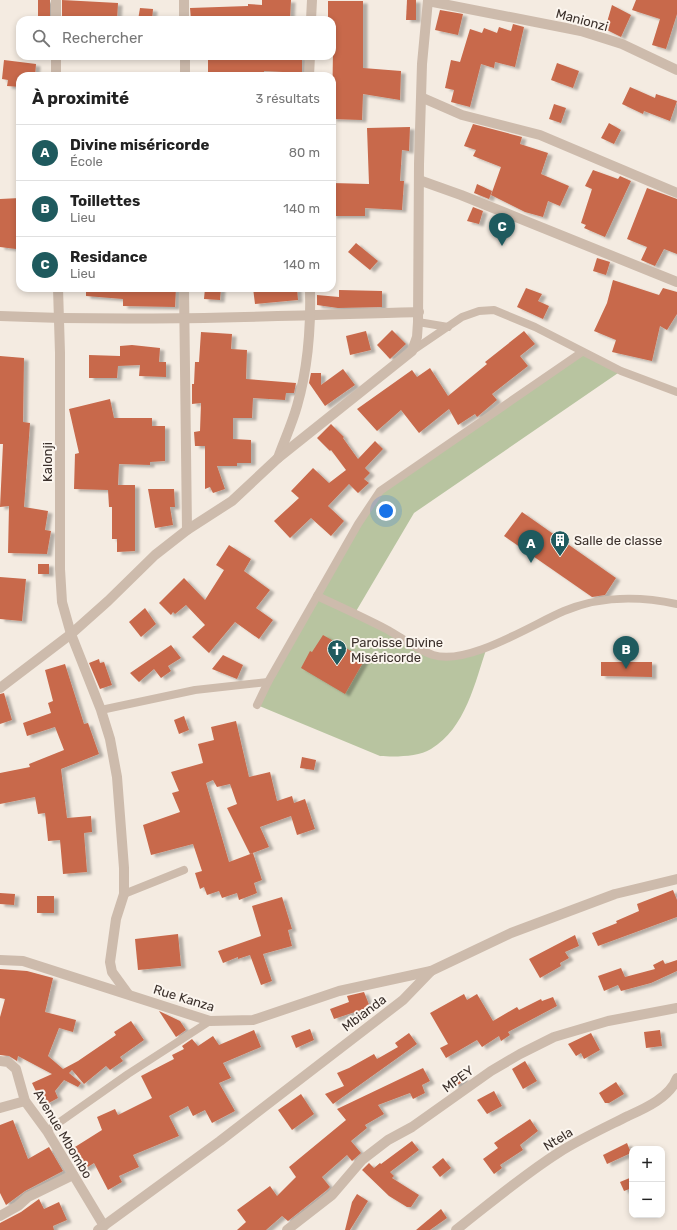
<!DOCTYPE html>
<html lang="fr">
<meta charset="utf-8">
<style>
body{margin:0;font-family:Rubik,sans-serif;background:#f2f2f2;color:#222}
.controls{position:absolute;right:12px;bottom:12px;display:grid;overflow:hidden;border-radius:8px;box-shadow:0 2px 6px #0003}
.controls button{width:36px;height:36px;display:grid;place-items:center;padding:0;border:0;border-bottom:1px solid #e0e0e0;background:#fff;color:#222;font:20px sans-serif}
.you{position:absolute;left:386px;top:511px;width:14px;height:14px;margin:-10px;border:3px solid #fff;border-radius:50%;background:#1a73e8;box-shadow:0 0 0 6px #1a73e833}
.badge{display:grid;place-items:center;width:26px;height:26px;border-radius:50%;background:#1f5a5e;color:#fff;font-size:13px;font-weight:700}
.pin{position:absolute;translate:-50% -33px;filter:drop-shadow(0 1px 2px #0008)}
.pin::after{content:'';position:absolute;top:21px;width:14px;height:12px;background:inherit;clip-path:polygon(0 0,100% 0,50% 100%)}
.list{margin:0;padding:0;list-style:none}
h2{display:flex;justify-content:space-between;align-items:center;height:52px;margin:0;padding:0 16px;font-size:17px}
h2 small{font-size:13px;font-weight:400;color:#767676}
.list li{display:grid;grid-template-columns:26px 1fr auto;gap:12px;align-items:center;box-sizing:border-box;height:56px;padding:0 16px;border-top:1px solid #e0e0e0}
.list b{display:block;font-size:15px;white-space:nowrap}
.list p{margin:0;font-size:13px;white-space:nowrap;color:#767676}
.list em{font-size:13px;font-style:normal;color:#767676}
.icon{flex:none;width:22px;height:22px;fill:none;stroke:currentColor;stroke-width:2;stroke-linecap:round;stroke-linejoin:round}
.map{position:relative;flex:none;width:677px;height:1230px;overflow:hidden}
.search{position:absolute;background:#fff;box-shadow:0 2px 6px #0003;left:16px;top:16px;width:320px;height:44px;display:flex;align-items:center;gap:10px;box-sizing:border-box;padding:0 14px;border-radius:12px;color:#767676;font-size:15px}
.panel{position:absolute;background:#fff;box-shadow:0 2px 6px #0003;left:16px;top:72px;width:320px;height:220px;border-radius:12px}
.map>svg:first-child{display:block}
.green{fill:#b8c4a0}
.building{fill:#c8694b;filter:url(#shadow)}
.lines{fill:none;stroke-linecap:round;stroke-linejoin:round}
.service{stroke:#cdbbac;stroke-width:8}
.minor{stroke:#cdbbac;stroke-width:10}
.tertiary{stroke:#cdbbac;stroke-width:10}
.labels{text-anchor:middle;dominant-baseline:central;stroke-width:4;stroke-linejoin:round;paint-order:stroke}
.street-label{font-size:13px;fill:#3b302b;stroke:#fbf5ee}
.poi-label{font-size:13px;fill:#3b302b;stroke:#fbf5ee;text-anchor:start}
</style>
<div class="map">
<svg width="677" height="1230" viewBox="0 0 677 1230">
<defs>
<filter id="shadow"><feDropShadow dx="4.5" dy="2.5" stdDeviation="1" flood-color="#0004"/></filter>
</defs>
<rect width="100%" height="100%" fill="#f4ebe1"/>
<!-- green -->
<path class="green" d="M582 352 621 371 414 513 355 613 434 655 451 657 487 647C475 682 466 728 431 749 418 757 395 757 380 756L257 705 380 491Z"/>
<!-- building -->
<g class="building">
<rect x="38" y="0" width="12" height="16"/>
<polygon points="62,0 118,3 117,20 93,20 93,16 62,16"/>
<polygon points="262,0 291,0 290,20 191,20 190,8 248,6 248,4 262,5"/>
<polygon points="407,0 416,0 416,20 406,20"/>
<polygon points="636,0 677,0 677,14 666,49 652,45 660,19 632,10"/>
<polygon points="328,1 363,1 363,68 401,71 400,100 363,94 362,120 332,119 333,49 332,20 328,20"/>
<polygon points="612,5 631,15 621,37 605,29"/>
<polygon points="140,8 153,9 152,20 138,20"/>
<polygon points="440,10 463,14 458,35 435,30"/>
<polygon points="513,24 524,27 515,67 495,62 494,68 481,64 470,107 451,102 454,90 445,88 451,60 460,62 470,29 482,33 484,28 497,33 499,27 511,31"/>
<polygon points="208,56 302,56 302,75 283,75 283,72 264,71 264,76 208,76"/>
<polygon points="4,60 36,64 35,76 20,76 20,87 7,86 8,80 2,79"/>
<polygon points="557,63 579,71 573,88 551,80"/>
<polygon points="630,87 655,98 656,94 677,101 670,121 644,111 643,114 622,104"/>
<polygon points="554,104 566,108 561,123 549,119"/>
<polygon points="609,123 621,130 614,144 601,138"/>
<polygon points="473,124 522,137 520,144 548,153 541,174 569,186 560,206 548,201 543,217 525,212 491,195 501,167 473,156 476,150 464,146"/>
<polygon points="410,127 409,151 402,150 400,181 404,181 402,210 365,208 365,216 332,216 332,183 369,184 367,128"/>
<polygon points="593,170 618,179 620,176 631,181 605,237 584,228 586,225 581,223 592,189 585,186"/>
<polygon points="477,184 492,191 489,199 474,193"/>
<polygon points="647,188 677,199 677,254 664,249 655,266 641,260 647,247 627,239"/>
<polygon points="20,198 20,237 18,236 16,249 0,247 0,199"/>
<polygon points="473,207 483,211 479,224 467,221"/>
<polygon points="356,243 378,261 370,270 348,252"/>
<polygon points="597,258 610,262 606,275 593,271"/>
<polygon points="613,280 659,295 663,288 677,292 677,314 667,330 660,326 652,361 612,352 616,340 594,331 607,303"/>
<polygon points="86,288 176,288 175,307 123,306 123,299 86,296"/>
<polygon points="205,288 221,288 220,300 204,299"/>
<polygon points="253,288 297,288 298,300 255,304"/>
<polygon points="526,288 542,294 538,301 549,306 543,319 517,307"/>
<polygon points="339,290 382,291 382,307 338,308 317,305 317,295 339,297"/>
<polygon points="392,330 406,344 390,359 377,345"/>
<polygon points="366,331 371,350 350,355 346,336"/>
<polygon points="524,331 535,344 520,356 528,366 492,394 497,400 477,417 475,414 458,425 449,409 419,433 401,410 377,431 357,409 412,370 417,377 430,368 448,396 487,364 485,362"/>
<polygon points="201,332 232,334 231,349 247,350 246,379 296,383 294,393 286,393 285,400 253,398 252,418 233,418 233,439 251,440 251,463 237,463 237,466 217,466 225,489 213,493 210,487 205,489 205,446 195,446 194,432 200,431 201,403 192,404 192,384 194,384 195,362 199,362"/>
<polygon points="132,345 160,348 159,362 166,362 166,377 139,376 140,365 118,366 117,378 89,378 89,355 120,356 120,346"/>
<polygon points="0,356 24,358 23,422 30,423 24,507 48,511 45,530 51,531 47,554 8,553 9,506 0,507 3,444 0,444"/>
<polygon points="343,369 355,385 325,406 309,383 311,373 321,373 321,385"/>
<polygon points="110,399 114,418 152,418 152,426 165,426 165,461 150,462 150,465 119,464 118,485 135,485 135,551 117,552 117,539 112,539 112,507 109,507 108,490 74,489 75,454 79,453 69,409"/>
<polygon points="331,424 344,437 343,438 358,459 375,441 383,449 365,468 370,473 364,479 369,483 358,493 349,484 328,506 344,521 331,536 311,518 290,538 274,521 299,498 291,491 313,468 329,483 346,470 331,450 330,451 317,438"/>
<polygon points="148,489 174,489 175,507 170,507 173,525 155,528"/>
<polygon points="522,512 616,578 605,595 592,597 504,536"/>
<polygon points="229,545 251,559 244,571 270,590 256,608 273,620 259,639 235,622 209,653 192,637 205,625 186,605 175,614 173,612 171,615 159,603 184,578 205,600 224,570 216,565"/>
<rect x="38" y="564" width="11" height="10"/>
<polygon points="0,577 26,579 22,621 0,619"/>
<polygon points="145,608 156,624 141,637 129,622"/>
<polygon points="323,635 365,659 345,694 301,668 310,651 312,652"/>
<polygon points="171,645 181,658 168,666 171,671 161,678 154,669 139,682 130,673"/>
<polygon points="223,655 243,665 237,679 212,669"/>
<polygon points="99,659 100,663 104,662 112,685 100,689 89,663"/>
<polygon points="601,662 652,662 652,677 601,676"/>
<polygon points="65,664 84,724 88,723 99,754 61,769 67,818 91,816 92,832 84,833 87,872 63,874 60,840 48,841 45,813 38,814 35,797 0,804 0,773 30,767 29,764 64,750 55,727 27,736 23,723 51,713 48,703 53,701 45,670"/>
<polygon points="4,693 12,720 0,724 0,694"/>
<polygon points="184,716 189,730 179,734 174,720"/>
<polygon points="236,721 249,777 270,772 277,801 292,796 294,803 305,799 315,829 297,835 291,816 260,827 269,847 250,854 227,808 237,804 230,784 217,787 213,780 206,783 229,862 253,853 262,880 254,883 257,893 239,900 237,893 222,898 219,891 207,895 204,887 200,889 195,873 202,871 193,844 151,855 143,825 180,812 172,793 179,791 171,772 203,763 198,744 214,740 211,727"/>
<polygon points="302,757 316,760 314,770 300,768"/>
<polygon points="673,890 677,900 677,917 598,946 592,933 617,923 616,921 639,911 637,904"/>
<polygon points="0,893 15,894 14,905 0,904"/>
<rect x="37" y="896" width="17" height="17"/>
<polygon points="282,897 292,929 288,930 292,946 263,954 272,981 261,985 250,955 238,959 238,957 223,963 218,951 261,936 252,906"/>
<polygon points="178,934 181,966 138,970 135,939"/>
<polygon points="575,935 579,946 565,952 569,958 560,963 561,966 540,978 529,959"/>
<polygon points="663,960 665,964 677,960 677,971 651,983 621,991 618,985 604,991 598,976 621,968 625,977 655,969 653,965"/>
<polygon points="0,969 27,971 53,978 45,1012 76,1020 73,1032 59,1028 48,1056 63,1069 78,1061 116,1035 114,1032 131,1021 144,1040 120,1057 123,1061 110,1070 106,1066 84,1084 72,1070 69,1073 81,1083 78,1087 64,1080 55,1091 58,1098 43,1106 32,1083 52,1074 18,1056 17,1061 9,1056 0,1055 0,1017 5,999 0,998"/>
<polygon points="364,992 370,1007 334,1019 330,1009 349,1002 347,996"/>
<polygon points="464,994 467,1000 477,994 493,1021 517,1007 519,1010 541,999 542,1001 553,997 557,1006 508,1032 510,1035 501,1041 499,1036 482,1047 477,1040 446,1058 440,1048 448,1044 430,1013"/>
<polygon points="159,1011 180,1021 186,1030 176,1037"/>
<polygon points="310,1029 314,1040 296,1048 291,1036"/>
<polygon points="254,1030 261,1047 223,1063 231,1078 219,1083 235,1111 212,1123 205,1110 193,1116 188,1106 169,1116 179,1136 133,1155 139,1167 119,1176 122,1182 108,1190 94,1163 80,1172 67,1152 102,1130 97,1117 115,1109 118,1115 152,1098 141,1076 174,1059 172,1055 184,1049 182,1046 192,1039 198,1046 213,1036 219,1045"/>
<polygon points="660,1030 662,1046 646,1048 644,1032"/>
<polygon points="409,1033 417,1044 333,1104 325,1094 344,1086 337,1073 349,1068 374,1054 377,1059 398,1047 395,1043"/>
<polygon points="591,1033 600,1050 584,1059 581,1053 576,1056 568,1044"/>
<polygon points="525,1061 537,1081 523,1089 512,1069"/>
<polygon points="423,1068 430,1081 422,1085 425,1093 413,1099 410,1093 378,1105 384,1114 365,1125 367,1128 351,1141 361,1153 352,1161 347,1155 322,1177 330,1187 327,1190 288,1221 282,1216 266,1230 237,1230 246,1222 237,1210 270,1186 277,1196 296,1177 289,1167 346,1120 337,1109"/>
<polygon points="459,1071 465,1080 455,1087 449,1078"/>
<polygon points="616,1082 624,1094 609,1103 605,1103 599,1093"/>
<polygon points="494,1091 502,1106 487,1114 477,1100"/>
<polygon points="301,1094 314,1114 292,1130 278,1110"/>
<polygon points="530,1119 538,1131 520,1145 523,1150 500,1165 502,1168 494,1174 483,1159 498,1148 494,1143"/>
<polygon points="13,1120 28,1159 49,1147 63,1171 25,1191 6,1205 0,1193 0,1125"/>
<polygon points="412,1141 419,1150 390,1172 394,1176 392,1178 419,1195 411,1207 407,1207 389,1196 362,1170 369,1163 374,1168 380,1163 381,1164"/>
<polygon points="627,1143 631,1153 607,1164 603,1155"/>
<polygon points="443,1158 451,1168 440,1177 432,1167"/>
<polygon points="632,1177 632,1188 624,1191 620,1182"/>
<polygon points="357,1194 368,1201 350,1230 345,1230 352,1202"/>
<polygon points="39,1199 44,1209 59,1202 67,1220 53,1226 54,1230 0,1230 0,1223 21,1212"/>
<polygon points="441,1209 447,1218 430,1230 416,1230"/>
</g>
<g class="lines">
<!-- service -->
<g class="service">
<polyline points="418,322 448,327"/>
<polyline points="412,351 462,317 479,311 494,310 535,327 621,371 677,392"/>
<path d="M317 596C341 607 365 618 388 630 402 638 418 650 433 655 468 666 531 625 564 611 599 596 640 596 677 604"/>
<polyline points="257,705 268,682 358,524 380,491 582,352"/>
<polyline points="101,710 195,690 268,682"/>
<polyline points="124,894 184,870"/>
<polyline points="47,1131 128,1074 210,1021"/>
</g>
<!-- minor -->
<g class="minor">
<polyline points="184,0 184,20"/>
<polyline points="428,1 581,31 622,44 677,70"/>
<polyline points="56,20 56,0"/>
<polyline points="311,20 312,0"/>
<polyline points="56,56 56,76"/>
<polyline points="185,56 185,76"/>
<polyline points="309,76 310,56"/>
<polyline points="423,98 462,115 540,135 677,193"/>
<polyline points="419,180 461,195 677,282"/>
<polyline points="58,288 60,353 60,569 62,602 71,634 101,710 110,739 117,777 124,868 124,894 116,919 110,962 112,972 128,994"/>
<polyline points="184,288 187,530"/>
<path d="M0 316C139 322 279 316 419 312"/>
<path d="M278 458C284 441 292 424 297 406 308 368 311 327 310 288"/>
<polyline points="0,688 71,634 108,601 155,555 187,530 232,501 278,458 412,351 417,337 418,322 419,164 422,64 428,0"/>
<polyline points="0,960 23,961 210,1021 253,1020 339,991 431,971"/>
<polyline points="0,1061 8,1062 16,1069 25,1101 47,1131 104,1226"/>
<polyline points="0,1108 25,1101"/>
<polyline points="0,1216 18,1206 28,1197 73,1175"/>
<polyline points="287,1230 332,1195 362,1160 388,1140 412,1127 491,1071 520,1054 554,1037 608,1021 677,1008"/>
<path d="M456 1230C489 1204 522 1176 558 1153 580 1139 604 1128 628 1116 646 1108 670 1097 677 1078"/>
</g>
<!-- tertiary -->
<polyline class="tertiary" points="98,1230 220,1141 403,1000 431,971 511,933 615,894 677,879"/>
</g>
<!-- icons -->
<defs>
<g id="building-pin" transform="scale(1)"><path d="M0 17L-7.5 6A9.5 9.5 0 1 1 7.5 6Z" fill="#1f5a5e" stroke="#fbf5ee"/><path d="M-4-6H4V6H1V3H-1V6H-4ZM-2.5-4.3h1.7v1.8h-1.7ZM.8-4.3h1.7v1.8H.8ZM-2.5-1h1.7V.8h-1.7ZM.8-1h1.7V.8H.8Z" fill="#fff"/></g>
<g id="church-pin" transform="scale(1)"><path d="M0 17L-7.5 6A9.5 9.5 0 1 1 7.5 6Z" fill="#1f5a5e" stroke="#fbf5ee"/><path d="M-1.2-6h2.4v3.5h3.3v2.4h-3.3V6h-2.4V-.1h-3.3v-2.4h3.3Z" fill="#fff"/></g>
</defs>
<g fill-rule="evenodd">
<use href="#building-pin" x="560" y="540"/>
<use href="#church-pin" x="337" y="649"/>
</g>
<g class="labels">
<!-- street labels -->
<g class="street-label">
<text transform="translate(582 20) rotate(15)">Manionzi</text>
<text transform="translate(47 462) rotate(-90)">Kalonji</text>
<text transform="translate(184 998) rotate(17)">Rue Kanza</text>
<text transform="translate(364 1013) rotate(-37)">Mbianda</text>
<text transform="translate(458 1079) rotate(-36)">MPEY</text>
<text transform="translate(63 1134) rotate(59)">Avenue Mbombo</text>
<text transform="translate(558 1139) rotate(-32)">Ntela</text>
</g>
<!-- poi labels -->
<g class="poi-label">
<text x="574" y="540">Salle de classe</text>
<text x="351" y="642">Paroisse Divine<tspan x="351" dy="15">Miséricorde</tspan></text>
</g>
</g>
</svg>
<div class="controls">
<button>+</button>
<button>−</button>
</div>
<div class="you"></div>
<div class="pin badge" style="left:531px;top:563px">A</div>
<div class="pin badge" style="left:626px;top:669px">B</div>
<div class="pin badge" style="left:502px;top:246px">C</div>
<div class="search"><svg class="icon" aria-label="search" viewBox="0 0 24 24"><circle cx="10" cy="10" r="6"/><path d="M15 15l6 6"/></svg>Rechercher</div>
<section class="panel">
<h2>À proximité<small>3 résultats</small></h2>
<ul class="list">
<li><span class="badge">A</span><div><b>Divine miséricorde</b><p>École</p></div><em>80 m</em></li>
<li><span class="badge">B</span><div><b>Toillettes</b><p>Lieu</p></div><em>140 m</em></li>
<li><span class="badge">C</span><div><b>Residance</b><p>Lieu</p></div><em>140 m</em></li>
</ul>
</section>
</div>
